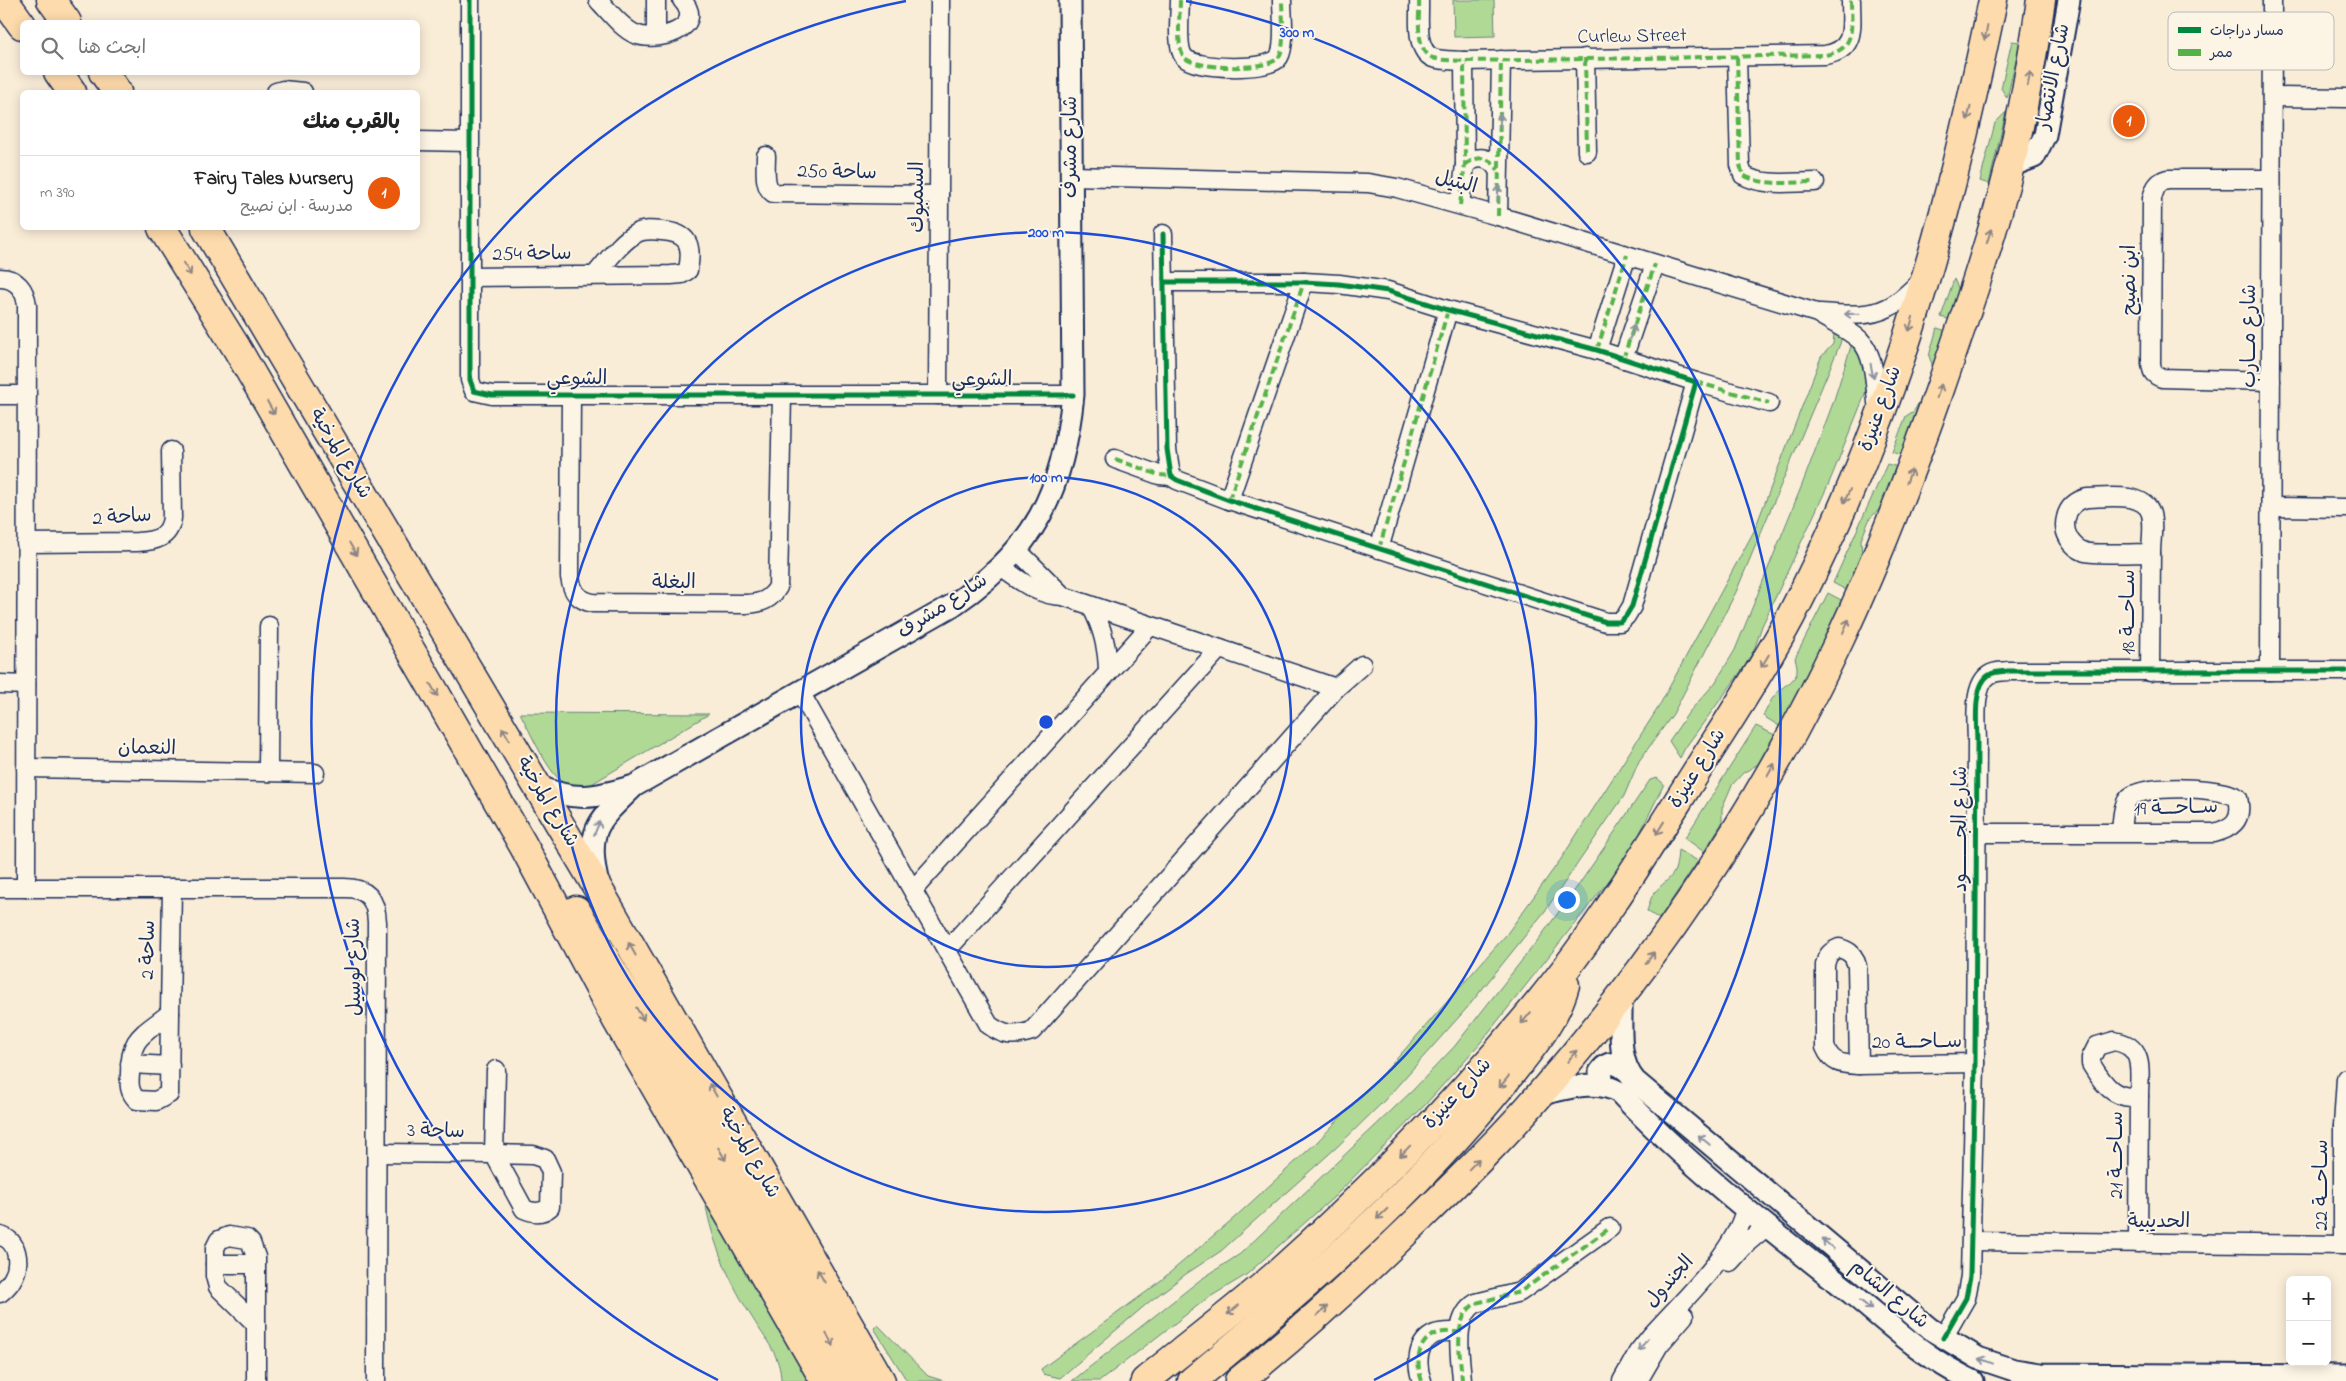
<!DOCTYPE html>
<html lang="ar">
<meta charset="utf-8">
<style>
body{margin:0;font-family:"Indie Flower","Playpen Sans Arabic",sans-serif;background:#f2f2f2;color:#222;direction:rtl}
.controls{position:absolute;right:15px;bottom:15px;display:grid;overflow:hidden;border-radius:8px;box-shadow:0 2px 12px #0003}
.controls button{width:45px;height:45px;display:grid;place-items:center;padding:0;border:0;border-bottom:1px solid #e0e0e0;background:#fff;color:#222;font:25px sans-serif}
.you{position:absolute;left:1566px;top:899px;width:18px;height:18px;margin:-12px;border:4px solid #fff;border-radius:50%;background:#1a73e8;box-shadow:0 0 0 8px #1a73e833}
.badge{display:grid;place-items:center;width:32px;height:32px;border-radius:50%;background:#ea580c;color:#fff;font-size:16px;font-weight:700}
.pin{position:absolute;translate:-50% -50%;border:2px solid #fff;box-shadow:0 1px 5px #0006}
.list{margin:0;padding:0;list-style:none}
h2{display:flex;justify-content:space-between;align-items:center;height:65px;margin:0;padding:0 20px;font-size:21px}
h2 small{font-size:16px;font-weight:400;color:#767676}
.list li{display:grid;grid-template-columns:32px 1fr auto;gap:15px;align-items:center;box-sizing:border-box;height:75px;padding:0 20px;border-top:1px solid #e0e0e0}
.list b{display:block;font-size:19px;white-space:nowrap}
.list p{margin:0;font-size:16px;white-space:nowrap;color:#767676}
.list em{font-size:16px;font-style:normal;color:#767676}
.icon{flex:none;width:28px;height:28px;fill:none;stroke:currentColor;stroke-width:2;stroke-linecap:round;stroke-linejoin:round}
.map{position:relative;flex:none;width:2346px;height:1381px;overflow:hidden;direction:ltr}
.search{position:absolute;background:#fff;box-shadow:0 2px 12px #0003;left:20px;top:20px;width:400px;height:55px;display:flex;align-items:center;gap:12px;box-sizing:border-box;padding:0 18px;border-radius:8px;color:#767676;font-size:19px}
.panel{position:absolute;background:#fff;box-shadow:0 2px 12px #0003;left:20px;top:90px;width:400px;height:140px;border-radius:8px;direction:rtl}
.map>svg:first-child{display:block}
.green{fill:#b0d996;stroke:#66847a}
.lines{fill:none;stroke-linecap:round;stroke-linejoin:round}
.minor-casing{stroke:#1b2f5e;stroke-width:21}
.tertiary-casing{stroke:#1b2f5e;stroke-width:25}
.trunk-casing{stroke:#1b2f5e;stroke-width:31}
.minor{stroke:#fcf5e5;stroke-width:18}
.tertiary{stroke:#fcf5e5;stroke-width:21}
.trunk{stroke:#fedbac;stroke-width:28}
.quiet{stroke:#55b248;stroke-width:4;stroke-dasharray:8 4;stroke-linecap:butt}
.cycleway-casing{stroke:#fcf5e5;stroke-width:8}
.cycleway{stroke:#00873e;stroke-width:5}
.oneway{stroke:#8c8585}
.oneway2{stroke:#8c92a2}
.ring{fill:none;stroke:#1d4ed8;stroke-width:2.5}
.labels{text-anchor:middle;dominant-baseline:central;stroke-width:4;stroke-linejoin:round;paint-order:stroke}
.street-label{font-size:20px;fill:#1b2f5e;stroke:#fcf5e5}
.key{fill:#fcf5e5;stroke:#b8babc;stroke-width:1}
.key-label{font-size:14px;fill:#1b2f5e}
.centre{fill:#1d4ed8;stroke:#fcf5e5;stroke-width:2.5}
.ring-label{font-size:15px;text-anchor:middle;font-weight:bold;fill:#1d4ed8;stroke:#fcf5e5;stroke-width:4;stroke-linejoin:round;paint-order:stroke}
</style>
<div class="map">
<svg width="2346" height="1381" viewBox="0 0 2346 1381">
<rect width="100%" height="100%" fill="#faedd8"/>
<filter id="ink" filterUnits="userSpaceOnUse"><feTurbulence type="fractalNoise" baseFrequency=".02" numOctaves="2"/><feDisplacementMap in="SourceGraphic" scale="10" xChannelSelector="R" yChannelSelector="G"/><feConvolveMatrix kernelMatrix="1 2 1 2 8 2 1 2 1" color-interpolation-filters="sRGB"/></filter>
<g filter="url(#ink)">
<!-- green -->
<g class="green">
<polygon points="1453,0 1494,0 1495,36 1454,37"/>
<polygon points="2012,41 2020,42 2007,98 2001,88"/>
<polygon points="2006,112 1989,184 1980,181 1995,123"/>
<polygon points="1954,279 1960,292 1951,320 1941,317"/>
<polygon points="1937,328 1947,331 1933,367 1929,356"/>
<polygon points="1834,334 1842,335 1840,344 1736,592 1673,714 1639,761 1624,796 1545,911 1467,1008 1383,1102 1338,1146 1221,1251 1186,1274 1149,1302 1060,1378 1043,1374 1041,1369 1153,1287 1234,1218 1317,1142 1392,1064 1506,935 1561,859 1658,708 1754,531 1821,357 1833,344"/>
<polygon points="1852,343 1859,349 1868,383 1864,397 1829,483 1762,626 1754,650 1745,666 1685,748 1680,758 1669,741 1689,712 1715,683 1735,650 1802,485 1833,403"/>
<polygon points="1919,402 1920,408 1903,456 1892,452 1906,416 1914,411"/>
<polygon points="1887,464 1898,467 1884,505 1870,518 1861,540 1862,559 1848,591 1833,583"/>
<path d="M1828 593 1843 601 1781 727 1763 716C1767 709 1770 701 1775 695 1786 681 1803 682 1795 658Z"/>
<path d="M520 713 709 714 590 785C583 786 574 789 567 785 549 777 530 731 520 713Z"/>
<polygon points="1756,726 1775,735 1760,763 1743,773 1732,785 1722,808 1722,823 1704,852 1685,838"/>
<polygon points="1657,778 1664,784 1634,845 1618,869 1481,1042 1425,1105 1334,1197 1246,1275 1205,1300 1100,1381 1072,1381 1200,1280 1240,1254 1412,1091 1454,1047 1541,936 1580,883 1650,780"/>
<path d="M1678 850 1698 861 1659 919 1647 911C1649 905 1651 897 1654 893 1671 874 1676 880 1678 850Z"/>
<path d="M705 1201 742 1260 810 1381H781C781 1356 765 1339 753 1319 730 1283 712 1243 705 1201Z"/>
<polygon points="878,1325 928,1376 944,1381 907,1381 874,1328"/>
</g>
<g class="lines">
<!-- minor casing -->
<g class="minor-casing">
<g id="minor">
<polyline points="470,0 470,380 474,391 492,395 1073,395"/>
<path d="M598 0C609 11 621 28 635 34 656 43 708 29 682 0"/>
<polyline points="656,0 656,35"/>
<path d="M1180 0C1180 13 1176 47 1184 57 1194 70 1271 71 1279 57 1286 45 1282 15 1282 0"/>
<path d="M1419 0C1420 16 1414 50 1433 58 1442 61 1455 60 1464 61L1825 55C1857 50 1851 26 1851 0"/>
<path d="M1737 57 1740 165 1743 175C1764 187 1792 182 1815 182"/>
<polyline points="1585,58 1587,152"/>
<polyline points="276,92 283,90 303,92"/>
<polyline points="2272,97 2346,98"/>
<polyline points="418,141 468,142"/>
<path d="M766 156C766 168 763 186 773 193L939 195"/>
<path d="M1465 165C1477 155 1490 156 1498 170"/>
<path d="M1071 176 1368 183 1397 188 1498 216 1817 313C1831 322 1848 329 1860 340 1876 356 1875 390 1878 411"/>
<path d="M2271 179H2167C2157 182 2155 188 2152 198L2151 363C2152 372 2153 375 2162 378L2271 381"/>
<polyline points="1460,205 1465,165 1464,61"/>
<polyline points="1498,216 1501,60"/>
<polyline points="1163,234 1167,449 1171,476 1177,480 1229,500 1606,622 1620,622 1626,616 1632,606 1696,382 1597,350 1448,310 1388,291 1339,284 1304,282 1165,282"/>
<path d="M469 277 671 275 682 274 688 270C693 244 688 233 662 231 653 230 643 229 635 234 619 243 607 262 595 275"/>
<path d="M0 278C17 278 25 290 27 305L26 888"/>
<path d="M1820 313C1842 314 1867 318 1887 308 1901 302 1913 288 1924 278"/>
<polyline points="1597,350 1627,255"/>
<polyline points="1623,359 1655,264"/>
<polyline points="1696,382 1769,403"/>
<path d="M571 394 570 577C572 592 578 600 593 603L747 604C762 603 770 600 778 587L782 396"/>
<polyline points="0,395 27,395"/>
<polyline points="938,395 940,0"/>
<polyline points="1115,459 1159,475 1171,476"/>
<path d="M2087 498C2105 498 2145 491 2151 514 2154 526 2151 541 2151 553 2137 553 2095 555 2085 552 2071 547 2062 532 2066 518 2068 507 2077 500 2087 498Z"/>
<polyline points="1229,500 1304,282"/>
<polyline points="2271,507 2346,508"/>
<path d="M26 543 137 542C156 541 169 538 172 518L171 451"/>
<polyline points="1379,549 1448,310"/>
<polyline points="1017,550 1063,596"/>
<path d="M1001 567C1022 582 1037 595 1063 596L1336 688"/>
<path d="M1091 606C1103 628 1108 648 1108 673"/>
<polyline points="2270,671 2272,0"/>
<polyline points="2150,672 2151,553"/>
<polyline points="0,684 26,685"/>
<path d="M800 692 989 1025C1004 1036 1014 1037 1032 1031L1336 688 1362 665"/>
<polyline points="26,768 315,773"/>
<polyline points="268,772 269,626"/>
<path d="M1977 833H2214C2234 828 2243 819 2238 798 2224 787 2141 783 2128 799 2122 807 2122 823 2121 833"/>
<path d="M0 888H345C368 888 376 900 377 922L376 1381"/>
<polyline points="913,890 1150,626"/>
<path d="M1839 948C1850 951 1854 955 1857 966L1859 1065C1842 1064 1832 1064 1825 1047V965C1827 955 1830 952 1839 948Z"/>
<polyline points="947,950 1219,649"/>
<path d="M170 1013 169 1094 156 1101 137 1100C129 1092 129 1085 130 1074 130 1036 142 1036 170 1013Z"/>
<polyline points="170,1013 172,888"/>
<path d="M2114 1041C2146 1046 2139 1072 2139 1096 2115 1101 2103 1084 2091 1064V1058L2097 1046Z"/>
<polyline points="130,1064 170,1066"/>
<polyline points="1859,1065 1975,1063"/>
<polyline points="2346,1078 2343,1126 2346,1126"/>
<polyline points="2343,1126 2343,1245"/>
<polyline points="377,1153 494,1154 496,1070"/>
<path d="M494 1154 533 1155 545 1159 551 1172 550 1207C542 1214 533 1213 524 1209Z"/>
<path d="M0 1236C18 1239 21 1264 13 1278 10 1284 5 1289 0 1293"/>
<polygon points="229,1236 247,1239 251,1243 256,1257 256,1324 218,1287 215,1276 215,1248 219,1240"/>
<polyline points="1972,1241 2346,1245"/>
<polyline points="2138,1243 2139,1096"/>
<polyline points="1730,1262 1748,1242 1767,1226"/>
<polyline points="215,1264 256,1264"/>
<path d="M1943 1338 1966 1298 1970 1276 1975 1063 1977 743C1977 725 1972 686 1989 675 1995 671 2002 672 2008 671H2346"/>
<polyline points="256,1381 256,1324"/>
<path d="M1422 1381C1416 1365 1416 1342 1435 1334 1442 1331 1452 1332 1459 1332"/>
<path d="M1462 1381C1461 1357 1451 1318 1476 1303L1520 1292 1610 1228"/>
<path d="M1622 1381 1638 1352 1650 1337C1681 1302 1734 1254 1745 1210"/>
<polyline points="1638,1381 1659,1345 1684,1316"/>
</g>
</g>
<!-- tertiary casing -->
<g class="tertiary-casing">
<g id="tertiary">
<polyline points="2010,166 2034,157 2045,135 2069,0"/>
<path d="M537 786C577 802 593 798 634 786L953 605C1035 549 1063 493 1073 395L1070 0"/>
<path d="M597 880C586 830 598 821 632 788"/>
<path d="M1621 997C1622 1025 1616 1059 1635 1081L1930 1329 1978 1358 2014 1370 2040 1374 2346 1376"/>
<path d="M1604 1085 1600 1072C1608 1060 1617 1063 1626 1070"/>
<path d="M1541 1094C1565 1089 1596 1078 1619 1092 1689 1167 1770 1229 1851 1293 1889 1324 1928 1361 1973 1381"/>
</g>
</g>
<!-- trunk casing -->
<g class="trunk-casing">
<g id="trunk">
<polyline points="4,0 22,25"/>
<polyline points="51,0 67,22"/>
<polyline points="58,72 72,92"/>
<polyline points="103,72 117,92"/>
<polyline points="162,228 236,347 523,845 616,1019 825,1381"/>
<polyline points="206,228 600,892 881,1381"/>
<polyline points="576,910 699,1114 853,1381"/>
<path d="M1145 1381C1188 1346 1233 1312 1275 1276 1370 1191 1460 1099 1541 1000 1601 927 1650 845 1700 766 1731 717 1764 667 1791 616 1824 552 1854 485 1879 418 1930 283 1964 141 1993 0"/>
<path d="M1192 1381C1304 1289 1414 1194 1505 1081 1528 1052 1555 1022 1565 985"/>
<path d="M1239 1381C1299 1333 1355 1282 1410 1228 1455 1184 1501 1140 1542 1092 1661 956 1762 804 1839 641 1878 559 1910 474 1940 389 1966 314 1992 238 2011 162 2024 108 2033 54 2041 0"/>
</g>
</g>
<!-- minor -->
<use href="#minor" class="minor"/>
<!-- tertiary -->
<use href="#tertiary" class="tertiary"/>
<!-- trunk -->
<use href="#trunk" class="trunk"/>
<!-- quiet -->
<g class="quiet">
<path d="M1180 0C1180 13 1176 47 1184 57 1194 70 1271 71 1279 57 1286 45 1282 15 1282 0"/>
<path d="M1419 0C1420 16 1414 50 1433 58 1442 61 1455 60 1464 61L1825 55C1857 50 1851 26 1851 0"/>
<path d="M1737 57 1740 165 1743 175C1764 187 1792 182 1815 182"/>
<polyline points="1585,58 1587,152"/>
<path d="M1465 165C1477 155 1490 156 1498 170"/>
<polyline points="1460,205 1465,165 1464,61"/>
<polyline points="1498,216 1501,60"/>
<polyline points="1597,350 1627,255"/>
<polyline points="1623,359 1655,264"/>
<polyline points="1696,382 1769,403"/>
<polyline points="1115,459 1159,475 1171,476"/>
<polyline points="1229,500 1304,282"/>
<polyline points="1379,549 1448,310"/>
<path d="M1422 1381C1416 1365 1416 1342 1435 1334 1442 1331 1452 1332 1459 1332"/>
<path d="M1462 1381C1461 1357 1451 1318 1476 1303L1520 1292 1610 1228"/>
</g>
<!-- cycleway casing -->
<g class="cycleway-casing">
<g id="cycleway">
<polyline points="470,0 470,380 474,391 492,395 1073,395"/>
<polyline points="1163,234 1167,449 1171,476 1177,480 1229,500 1606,622 1620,622 1626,616 1632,606 1696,382 1597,350 1448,310 1388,291 1339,284 1304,282 1165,282"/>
<path d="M1943 1338 1966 1298 1970 1276 1975 1063 1977 743C1977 725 1972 686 1989 675 1995 671 2002 672 2008 671H2346"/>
</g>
</g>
<!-- cycleway -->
<use href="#cycleway" class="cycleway"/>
</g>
<!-- one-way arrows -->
<defs><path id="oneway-shaft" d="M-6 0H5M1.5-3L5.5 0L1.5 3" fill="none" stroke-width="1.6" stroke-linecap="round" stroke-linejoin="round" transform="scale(1.25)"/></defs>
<g class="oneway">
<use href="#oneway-shaft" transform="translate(1986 33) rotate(102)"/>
<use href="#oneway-shaft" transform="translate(2029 79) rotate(-79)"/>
<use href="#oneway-shaft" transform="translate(1969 113) rotate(103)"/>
<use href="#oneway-shaft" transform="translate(1989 236) rotate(-73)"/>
<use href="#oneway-shaft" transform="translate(187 269) rotate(58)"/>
<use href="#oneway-shaft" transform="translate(1911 324) rotate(106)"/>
<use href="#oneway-shaft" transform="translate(1939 391) rotate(-71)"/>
<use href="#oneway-shaft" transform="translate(271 408) rotate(60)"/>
<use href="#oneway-shaft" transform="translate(1909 476) rotate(-70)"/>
<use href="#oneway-shaft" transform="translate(1847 496) rotate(114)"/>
<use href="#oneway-shaft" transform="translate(353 549) rotate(60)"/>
<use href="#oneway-shaft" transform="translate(1846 626) rotate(-66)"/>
<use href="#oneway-shaft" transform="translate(1765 661) rotate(121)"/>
<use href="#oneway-shaft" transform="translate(434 690) rotate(60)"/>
<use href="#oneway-shaft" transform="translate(506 734) rotate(-121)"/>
<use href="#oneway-shaft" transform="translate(1771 770) rotate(-61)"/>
<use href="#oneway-shaft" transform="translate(1660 828) rotate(122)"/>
<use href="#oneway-shaft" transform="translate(632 949) rotate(-119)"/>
<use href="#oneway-shaft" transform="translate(1650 958) rotate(-54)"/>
<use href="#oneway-shaft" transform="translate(640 1014) rotate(59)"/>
<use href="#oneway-shaft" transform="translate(1526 1018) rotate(130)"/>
<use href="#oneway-shaft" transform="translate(1572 1056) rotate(-51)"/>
<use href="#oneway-shaft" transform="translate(1504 1082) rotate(129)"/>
<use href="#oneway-shaft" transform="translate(713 1090) rotate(-120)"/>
<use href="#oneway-shaft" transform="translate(1405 1151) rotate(134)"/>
<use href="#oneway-shaft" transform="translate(722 1154) rotate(60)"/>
<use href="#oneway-shaft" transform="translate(1474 1164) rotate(-46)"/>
<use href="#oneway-shaft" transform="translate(1382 1214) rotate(136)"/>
<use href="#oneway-shaft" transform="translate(821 1276) rotate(-120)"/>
<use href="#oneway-shaft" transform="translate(1233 1310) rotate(141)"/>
<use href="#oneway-shaft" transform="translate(1322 1311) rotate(-42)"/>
<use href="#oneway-shaft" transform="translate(830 1340) rotate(60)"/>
</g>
<g class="oneway2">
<use href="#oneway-shaft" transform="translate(1500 121) rotate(-89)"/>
<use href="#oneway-shaft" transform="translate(1498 193) rotate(-89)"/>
<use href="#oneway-shaft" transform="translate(1852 314) rotate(179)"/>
<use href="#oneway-shaft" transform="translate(1632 332) rotate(-71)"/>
<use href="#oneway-shaft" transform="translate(1872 371) rotate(79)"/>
<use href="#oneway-shaft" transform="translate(597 828) rotate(-67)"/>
<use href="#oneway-shaft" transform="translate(1704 1140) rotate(-140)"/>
<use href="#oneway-shaft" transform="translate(1828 1244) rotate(-140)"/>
<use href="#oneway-shaft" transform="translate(1866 1305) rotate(38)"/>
<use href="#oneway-shaft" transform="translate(1643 1345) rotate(127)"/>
<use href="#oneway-shaft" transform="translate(1986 1361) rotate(-159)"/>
</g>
</g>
<!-- distance rings -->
<g class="ring">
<circle cx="1046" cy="722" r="245"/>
<circle cx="1046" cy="722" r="490"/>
<path d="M718 1380A735 735 0 0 1 906 1M1186 1A735 735 0 0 1 1374 1380"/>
</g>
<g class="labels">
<!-- street labels -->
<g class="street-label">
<text transform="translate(1632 37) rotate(-1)">Curlew Street</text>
<text transform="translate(2054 77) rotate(-79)">شارع الانتصار</text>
<text transform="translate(1071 147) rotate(-90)">شارع مشرف</text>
<text transform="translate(837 173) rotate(1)">ساحة 250</text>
<text transform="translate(1456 183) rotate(15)">البتيل</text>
<text transform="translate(918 197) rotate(-90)">السمبوك</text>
<text transform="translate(532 255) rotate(-1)">ساحة 254</text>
<text transform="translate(2130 280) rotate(-90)">ابن نصيح</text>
<text transform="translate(2250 336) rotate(-90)">شارع مـــارب</text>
<text x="577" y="379">الشوعي</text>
<text x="982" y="380">الشوعي</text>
<text transform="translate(1881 409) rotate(-70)">شارع عنيزة</text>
<text transform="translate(340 454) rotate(59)">شارع المرخية</text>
<text transform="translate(122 518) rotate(-4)">ساحة 2</text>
<text x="674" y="583">البغلة</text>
<text transform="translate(943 607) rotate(-33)">شارع مشرف</text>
<text transform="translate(2129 612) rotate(-90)">ســاحـــة 18</text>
<text transform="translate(147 749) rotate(1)">النعمان</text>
<text transform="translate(1698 769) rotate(-58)">شارع عنيزة</text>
<text transform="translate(547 802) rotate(59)">شارع المرخية</text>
<text transform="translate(2176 809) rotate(-2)">ســاحـــة 19</text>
<text transform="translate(1961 829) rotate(-90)">شارع الجــــــــود</text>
<text transform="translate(149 950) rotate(-89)">ساحة 2</text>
<text transform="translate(355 967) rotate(-91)">شارع لوسيل</text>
<text transform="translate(1917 1043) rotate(-1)">ســاحـــة 20</text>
<text transform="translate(1458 1094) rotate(-47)">شارع عنيزة</text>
<text transform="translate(436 1132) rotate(1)">ساحة 3</text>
<text transform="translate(749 1153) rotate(60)">شارع المرخية</text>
<text transform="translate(2117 1155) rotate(-90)">ســاحـــة 21</text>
<text transform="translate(2322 1185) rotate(-90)">ســاحـــة 22</text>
<text x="2159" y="1222">الحديبية</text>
<text transform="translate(1670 1282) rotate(-48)">الجندول</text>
<text transform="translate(1889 1295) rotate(40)">شارع الشام</text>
</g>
</g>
<!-- legend -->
<rect x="2168" y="12" width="166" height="58" rx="8" class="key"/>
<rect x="2178" y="27" width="23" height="6" fill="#00873e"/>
<rect x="2178" y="49" width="23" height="7" fill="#55b248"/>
<g class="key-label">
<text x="2210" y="35">مسار دراجات</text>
<text x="2210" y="57">ممر</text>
</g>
<circle cx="1046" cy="722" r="8" class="centre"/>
<g class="ring-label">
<text x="1297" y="37">300 m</text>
<text x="1046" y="237">200 m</text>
<text x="1046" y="482">100 m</text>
</g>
</svg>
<div class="controls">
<button>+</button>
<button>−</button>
</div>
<div class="you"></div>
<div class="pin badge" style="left:2129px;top:121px">1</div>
<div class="search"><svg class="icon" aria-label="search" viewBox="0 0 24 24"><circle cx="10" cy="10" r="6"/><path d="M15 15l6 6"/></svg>ابحث هنا</div>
<section class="panel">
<h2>بالقرب منك<small></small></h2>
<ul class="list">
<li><span class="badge">1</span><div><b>Fairy Tales Nursery</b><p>مدرسة · ابن نصيح</p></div><em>390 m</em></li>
</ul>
</section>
</div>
